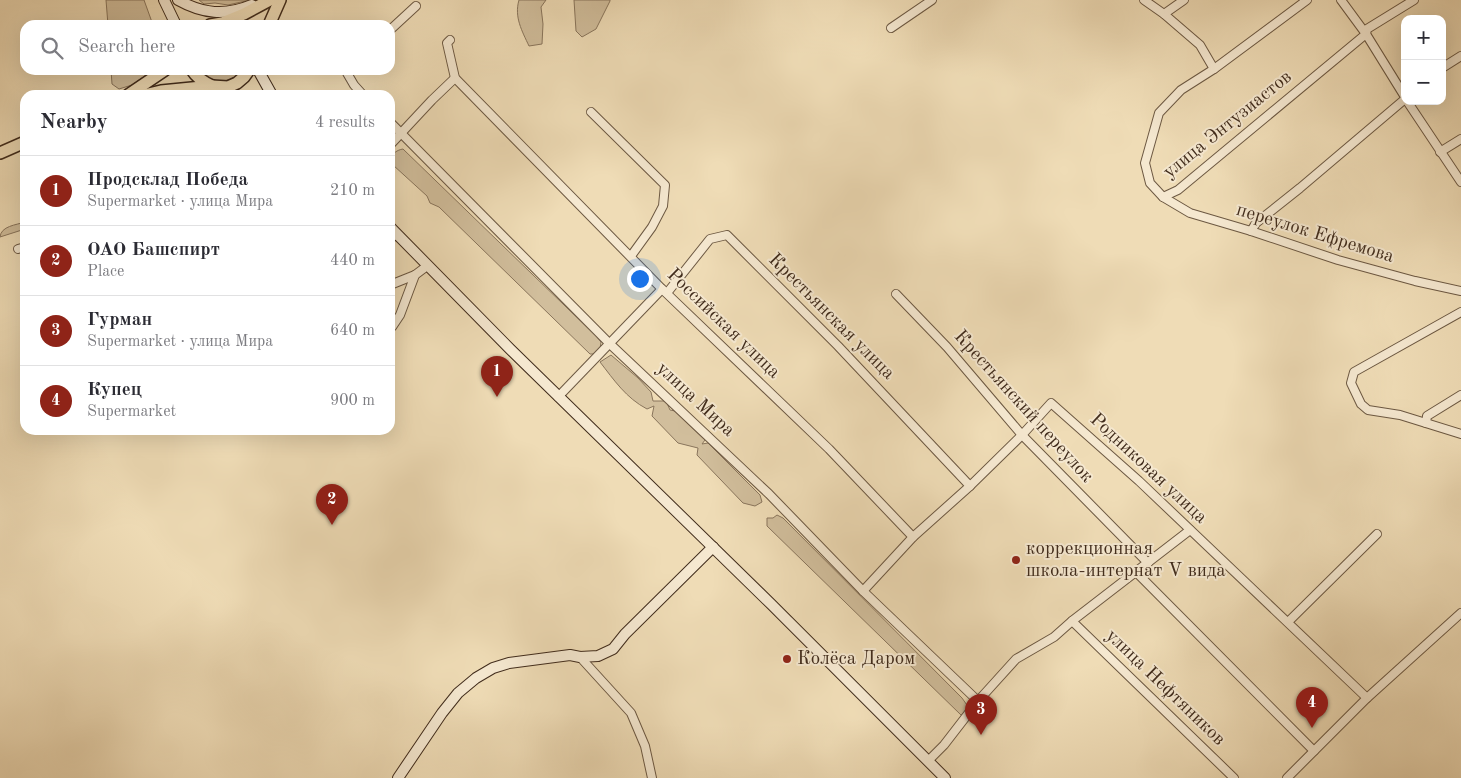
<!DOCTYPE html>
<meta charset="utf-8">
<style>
body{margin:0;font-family:"Old Standard TT",serif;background:#f2f2f3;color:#2b2b33}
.controls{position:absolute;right:15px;top:15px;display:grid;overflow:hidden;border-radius:10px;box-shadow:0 5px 20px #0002}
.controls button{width:45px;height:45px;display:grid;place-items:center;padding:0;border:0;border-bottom:1px solid #e1e1e2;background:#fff;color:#2b2b33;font:25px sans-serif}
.you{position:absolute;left:639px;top:278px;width:18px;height:18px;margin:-12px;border:4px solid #fff;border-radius:50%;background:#1a73e8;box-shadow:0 0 0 8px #1a73e833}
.badge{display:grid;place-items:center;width:32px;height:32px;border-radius:50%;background:#8f2418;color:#fff;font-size:16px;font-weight:700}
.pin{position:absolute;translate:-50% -41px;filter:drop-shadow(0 1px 2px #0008)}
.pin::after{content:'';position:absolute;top:26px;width:18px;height:15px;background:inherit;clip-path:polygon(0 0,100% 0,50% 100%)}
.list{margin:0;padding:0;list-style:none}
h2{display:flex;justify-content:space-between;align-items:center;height:65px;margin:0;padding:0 20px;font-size:21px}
h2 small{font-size:16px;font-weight:400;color:#7c7c81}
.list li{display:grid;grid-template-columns:32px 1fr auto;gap:15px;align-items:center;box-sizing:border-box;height:70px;padding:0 20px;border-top:1px solid #e1e1e2}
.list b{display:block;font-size:19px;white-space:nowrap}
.list p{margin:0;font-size:16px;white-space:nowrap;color:#7c7c81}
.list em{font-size:16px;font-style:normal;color:#7c7c81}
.icon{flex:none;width:28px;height:28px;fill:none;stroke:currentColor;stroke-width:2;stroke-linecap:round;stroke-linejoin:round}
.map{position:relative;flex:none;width:1461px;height:778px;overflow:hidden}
.search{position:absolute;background:#fff;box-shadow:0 5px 20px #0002;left:20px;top:20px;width:375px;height:55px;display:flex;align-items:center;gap:12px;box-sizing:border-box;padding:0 18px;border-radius:15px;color:#7c7c81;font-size:19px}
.panel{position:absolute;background:#fff;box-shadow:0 5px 20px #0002;left:20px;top:90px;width:375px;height:345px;border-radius:15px}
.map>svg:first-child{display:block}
.green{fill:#d1be9c;stroke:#89755c}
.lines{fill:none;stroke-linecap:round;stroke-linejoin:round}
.street-casing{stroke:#6c5842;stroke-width:10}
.secondary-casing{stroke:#412c1c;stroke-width:12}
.primary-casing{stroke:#412c1c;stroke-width:14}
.street{stroke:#f5e8d0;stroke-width:8}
.secondary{stroke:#f5e8d0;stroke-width:10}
.primary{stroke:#efdcb6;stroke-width:11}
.poi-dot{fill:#8f2418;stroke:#f5e8d0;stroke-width:2}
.labels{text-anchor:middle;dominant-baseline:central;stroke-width:4;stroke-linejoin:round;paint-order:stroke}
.street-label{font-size:19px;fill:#412c1c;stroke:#f5e8d0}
.poi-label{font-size:19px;fill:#412c1c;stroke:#f5e8d0;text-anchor:start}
</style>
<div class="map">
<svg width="1461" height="778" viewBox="0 0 1461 778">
<rect width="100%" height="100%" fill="#efdcb6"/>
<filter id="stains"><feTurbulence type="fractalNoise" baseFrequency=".004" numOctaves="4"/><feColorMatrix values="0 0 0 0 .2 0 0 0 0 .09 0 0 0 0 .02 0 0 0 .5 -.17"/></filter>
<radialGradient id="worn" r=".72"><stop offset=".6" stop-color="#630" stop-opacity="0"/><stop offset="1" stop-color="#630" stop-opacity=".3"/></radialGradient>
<!-- green -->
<g class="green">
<polygon points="106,0 144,0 153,25 108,25"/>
<polygon points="199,0 250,0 228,5 215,3 204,4"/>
<path d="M519 0H546L541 7 543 24 542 44 529 46C522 31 514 17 519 0Z"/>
<polygon points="574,0 610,0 610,1 596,29 582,37 576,31"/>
<polygon points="111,70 147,70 146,75 132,85 119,89 112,84"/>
<path d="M197 70H242C234 79 223 85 211 80 206 79 201 73 197 70Z"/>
<path d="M403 149 596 336 601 342 600 349 595 354H590L439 207 430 203 427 196 393 165 390 159C393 153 397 150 403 149Z"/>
<path d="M25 222V229L0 237C1 226 16 225 25 222Z"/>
<path d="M611 355 638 378 651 392 653 401H666L670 410 675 411 705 440 702 444 708 443 760 495 762 502 755 506 743 503 697 455 698 448 678 443 652 416 654 406 647 409C626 398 614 380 600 362Z"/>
<polygon points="777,515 783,518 962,698 969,708 966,714 961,715 767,526 767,518 773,518"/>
</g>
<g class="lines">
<!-- street casing -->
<g class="street-casing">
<g id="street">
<polyline points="1144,0 1164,14 1200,45 1214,69"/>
<polyline points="1307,0 1214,69 1181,90 1159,113 1145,163 1150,183 1163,197 1190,213 1251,231 1338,260 1415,281 1461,291"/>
<polyline points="1341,0 1366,34 1405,97"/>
<polyline points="1164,14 1184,0"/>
<polyline points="891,28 932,0"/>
<polyline points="390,30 416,6"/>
<polyline points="450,40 447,43 455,78 662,289 829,449 913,537"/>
<polyline points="1442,68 1461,56"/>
<polyline points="349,70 347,73 354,85 363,95"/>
<polyline points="1407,101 1461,182"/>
<polyline points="591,112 665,185 663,206 652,227 631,256"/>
<polyline points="390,122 610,344 769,494 863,591 978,701"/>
<polyline points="390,145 432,100 455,78"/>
<polyline points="1440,152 1461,139"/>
<polyline points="1163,197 1178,190 1366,34 1367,29 1414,0"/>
<polyline points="1251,231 1256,223 1300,188 1405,99"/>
<polyline points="390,240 396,233"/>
<polyline points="18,249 25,247"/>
<polyline points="390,285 415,275"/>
<polyline points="667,293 710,239 727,235 838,346 970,486"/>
<polyline points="896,294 947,347 1022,435 1148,563"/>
<polyline points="1461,312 1354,372 1351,383 1361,404 1368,410 1400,415 1461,434"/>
<polyline points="390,327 392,327 400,315 415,275 427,266"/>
<polyline points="558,397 662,289"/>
<polyline points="1426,423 1427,416 1461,395"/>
<polyline points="1136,572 1314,751"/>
<polyline points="863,591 913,537 970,486 1022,435 1051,403 1139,481 1367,698"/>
<polyline points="1072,621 1234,778"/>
<polyline points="1288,622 1377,534"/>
<polyline points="580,657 631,713 645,746 652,778"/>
<polyline points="928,761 944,745 978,701 1016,659 1054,637 1072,621 1190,530"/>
<polyline points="1287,778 1367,698 1461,613"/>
</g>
</g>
<!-- secondary casing -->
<g class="secondary-casing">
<g id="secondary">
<polyline points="164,0 176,25"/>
<path d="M178 0C203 14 225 16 252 5"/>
<polyline points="258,70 272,95"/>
<polyline points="213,87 229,95"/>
<polyline points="174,93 193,95"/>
<polyline points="390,227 510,349 771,604 945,778"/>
<polyline points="398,778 442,713 458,693 476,678 493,668 509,663 570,655 580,657 598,656 613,649 625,634 713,547"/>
</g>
</g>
<!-- primary casing -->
<g class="primary-casing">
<g id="primary">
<polyline points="210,25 222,23 244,14 270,0"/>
<polyline points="269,25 280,0"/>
<path d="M192 70C197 78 203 82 212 86"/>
<polyline points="128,95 165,70"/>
<polyline points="144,95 161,91 212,86 228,87 237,83 244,77 249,70"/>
<polyline points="0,153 25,142"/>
</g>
</g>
<!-- street -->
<use href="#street" class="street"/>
<!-- secondary -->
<use href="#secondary" class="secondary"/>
<!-- primary -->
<use href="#primary" class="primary"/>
</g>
<!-- markers -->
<g class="poi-dot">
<circle cx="1016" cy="560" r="5"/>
<circle cx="787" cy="659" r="5"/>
</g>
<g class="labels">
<!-- street labels -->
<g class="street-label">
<text transform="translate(1228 125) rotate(-39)">улица Энтузиастов</text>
<text transform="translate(1315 234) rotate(17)">переулок Ефремова</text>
<text transform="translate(831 317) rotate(45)">Крестьянская улица</text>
<text transform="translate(723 324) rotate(44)">Российская улица</text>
<text transform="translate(695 400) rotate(43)">улица Мира</text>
<text transform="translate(1023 407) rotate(48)">Крестьянский переулок</text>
<text transform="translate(1148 469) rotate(43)">Родниковая улица</text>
<text transform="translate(1165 688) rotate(44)">улица Нефтяников</text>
</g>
<!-- poi labels -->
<g class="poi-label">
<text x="1026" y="549">коррекционная<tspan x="1026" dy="22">школа-интернат V вида</tspan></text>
<text x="797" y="659">Колёса Даром</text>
</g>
</g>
<rect width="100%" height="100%" filter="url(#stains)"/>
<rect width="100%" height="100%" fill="url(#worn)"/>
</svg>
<div class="controls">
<button>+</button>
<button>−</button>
</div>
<div class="you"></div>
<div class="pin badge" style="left:497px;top:397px">1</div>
<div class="pin badge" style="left:332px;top:525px">2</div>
<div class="pin badge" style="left:981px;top:735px">3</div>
<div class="pin badge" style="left:1312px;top:728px">4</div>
<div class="search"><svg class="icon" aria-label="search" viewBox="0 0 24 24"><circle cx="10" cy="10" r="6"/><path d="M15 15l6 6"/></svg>Search here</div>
<section class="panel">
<h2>Nearby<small>4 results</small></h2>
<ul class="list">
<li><span class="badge">1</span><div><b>Продсклад Победа</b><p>Supermarket · улица Мира</p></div><em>210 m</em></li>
<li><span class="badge">2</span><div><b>ОАО Башспирт</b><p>Place</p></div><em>440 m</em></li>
<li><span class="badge">3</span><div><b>Гурман</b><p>Supermarket · улица Мира</p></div><em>640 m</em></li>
<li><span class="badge">4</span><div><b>Купец</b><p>Supermarket</p></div><em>900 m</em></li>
</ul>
</section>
</div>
